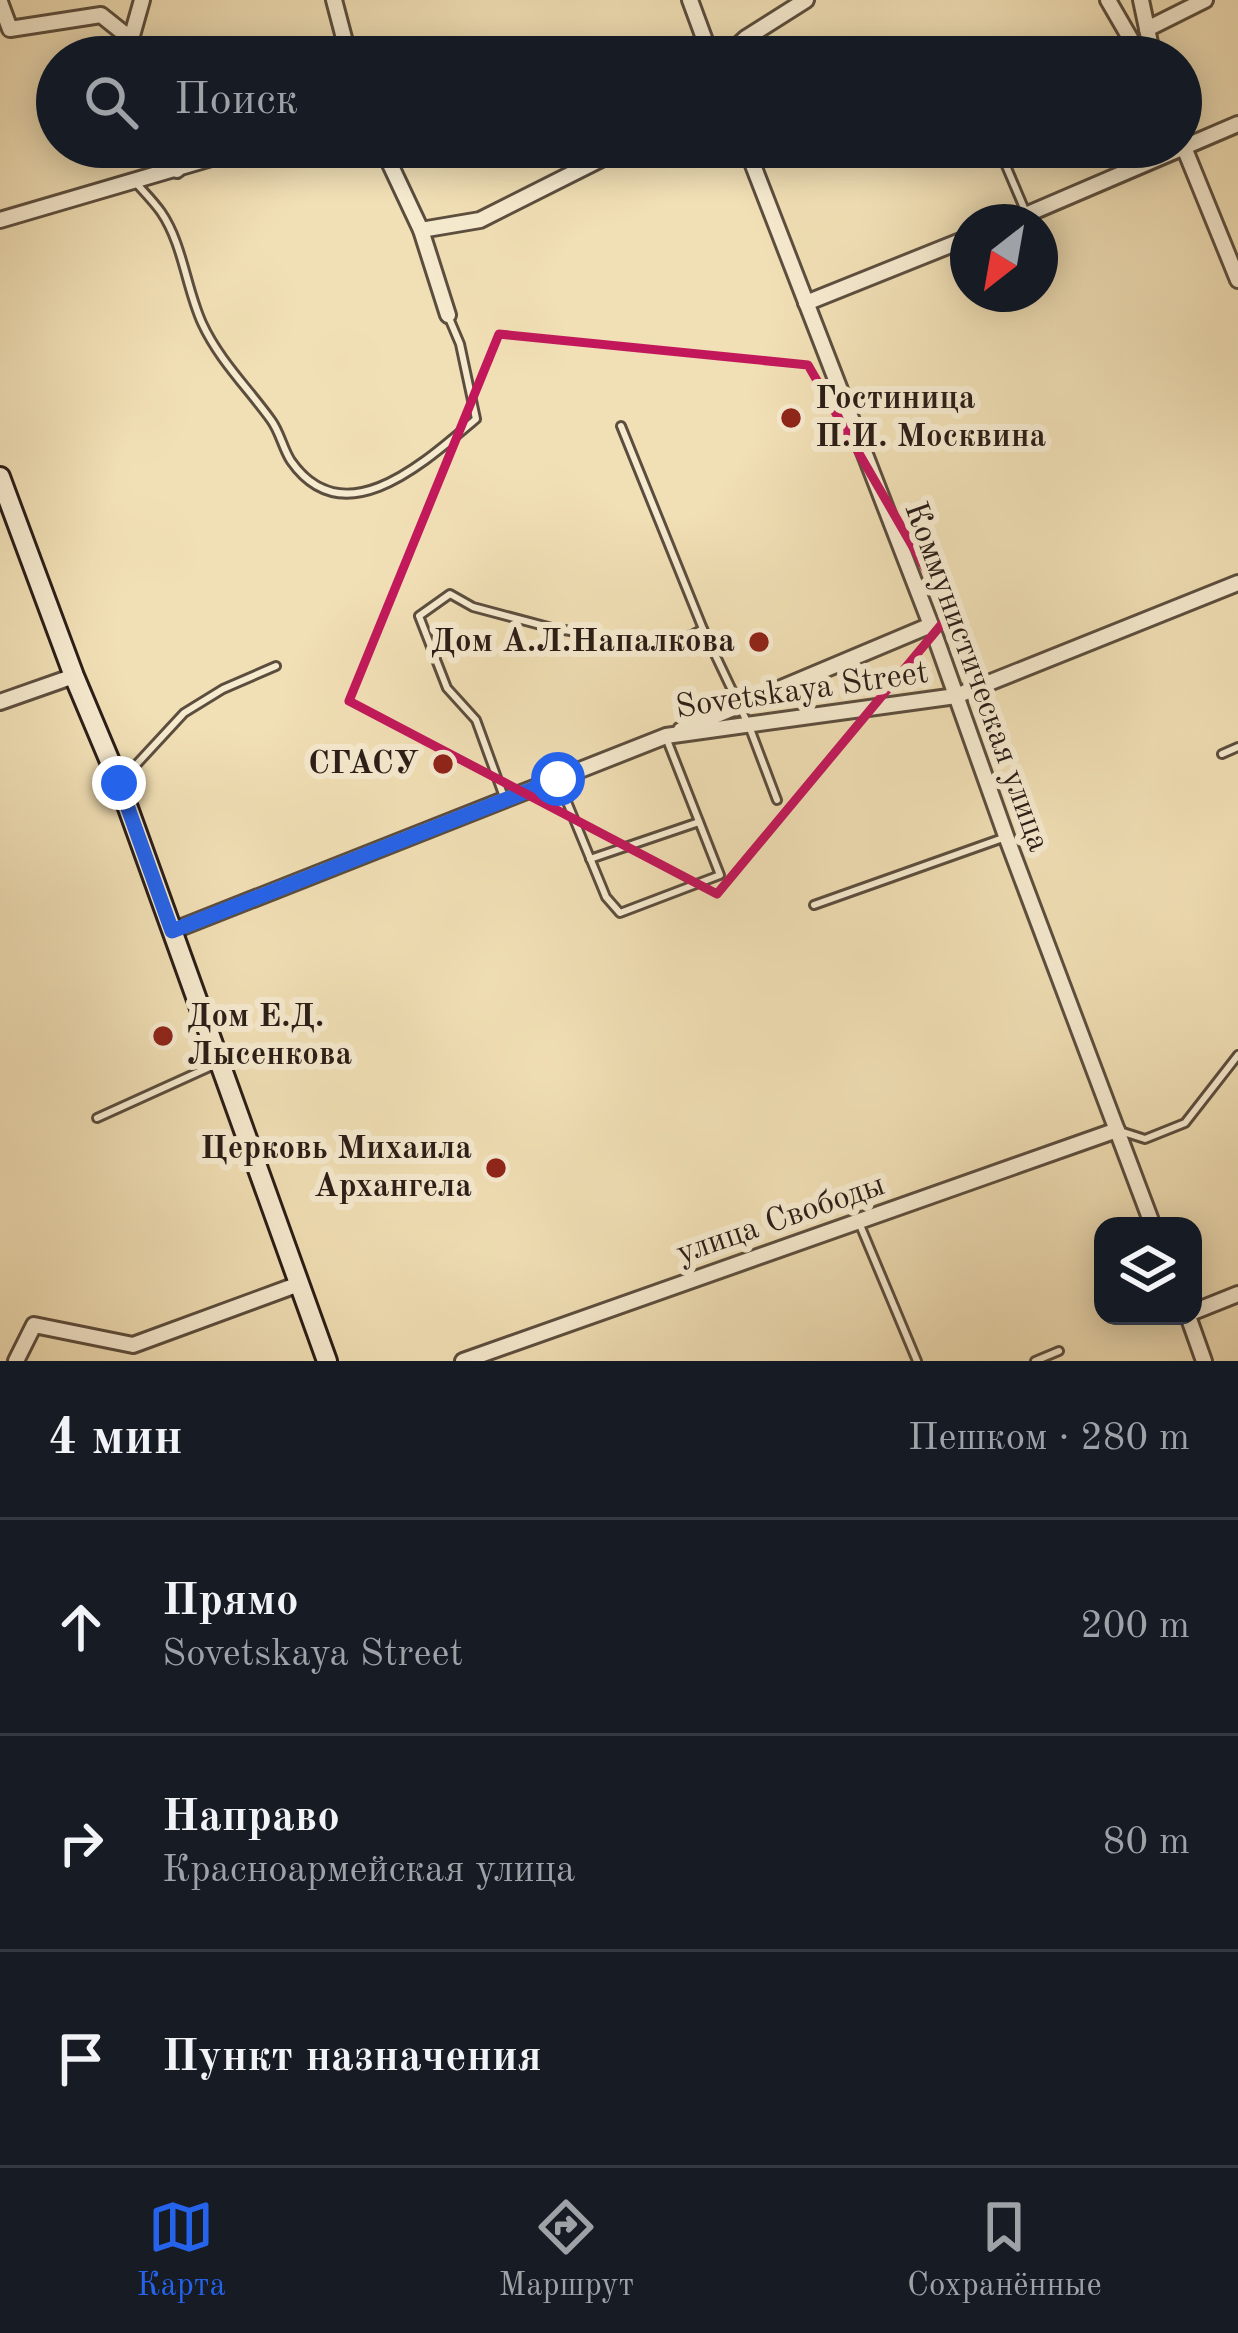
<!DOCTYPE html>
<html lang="ru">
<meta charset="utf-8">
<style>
body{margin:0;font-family:"Old Standard TT",serif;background:#20242c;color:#f1f3f6}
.controls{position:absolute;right:36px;bottom:36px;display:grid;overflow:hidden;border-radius:24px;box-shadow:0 6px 30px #0003}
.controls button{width:108px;height:108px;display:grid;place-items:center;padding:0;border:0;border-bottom:3px solid #363941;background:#171b24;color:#f1f3f6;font:60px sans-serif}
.compass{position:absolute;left:950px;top:204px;width:108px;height:108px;border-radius:50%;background:#171b24;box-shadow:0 6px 30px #0003;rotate:211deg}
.stop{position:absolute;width:36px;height:36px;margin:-27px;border:9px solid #2563eb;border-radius:50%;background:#fff}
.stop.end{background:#2563eb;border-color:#fff;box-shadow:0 3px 12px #0008}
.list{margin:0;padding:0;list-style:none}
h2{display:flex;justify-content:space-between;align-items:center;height:156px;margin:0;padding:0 48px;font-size:51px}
h2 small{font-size:39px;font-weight:400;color:#9ea1a6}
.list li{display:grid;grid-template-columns:78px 1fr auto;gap:36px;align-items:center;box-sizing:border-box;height:216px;padding:0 48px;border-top:3px solid #363941}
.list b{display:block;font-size:45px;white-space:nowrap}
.list p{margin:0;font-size:39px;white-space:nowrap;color:#9ea1a6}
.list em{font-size:39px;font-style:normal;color:#9ea1a6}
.icon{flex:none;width:66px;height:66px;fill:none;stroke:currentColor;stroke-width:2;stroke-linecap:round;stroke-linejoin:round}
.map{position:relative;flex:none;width:1238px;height:1361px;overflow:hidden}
.search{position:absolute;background:#171b24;box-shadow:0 6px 30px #0003;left:36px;right:36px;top:36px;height:132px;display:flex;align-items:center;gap:30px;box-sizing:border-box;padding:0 42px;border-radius:66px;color:#9ea1a6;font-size:45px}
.sheet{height:804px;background:#171b24}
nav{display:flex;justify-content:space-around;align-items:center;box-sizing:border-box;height:168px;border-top:3px solid #363941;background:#171b24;font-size:33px;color:#9ea1a6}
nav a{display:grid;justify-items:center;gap:6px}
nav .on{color:#2563eb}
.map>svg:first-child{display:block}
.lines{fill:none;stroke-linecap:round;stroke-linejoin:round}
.lane-casing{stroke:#5c4e3e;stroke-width:12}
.street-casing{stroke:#5c4e3e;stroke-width:20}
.secondary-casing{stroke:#2a1d17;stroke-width:24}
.lane{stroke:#f6eacf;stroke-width:6}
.street{stroke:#f6eacf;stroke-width:14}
.secondary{stroke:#f6eacf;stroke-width:18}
.route{stroke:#2563eb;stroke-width:15}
.marked{fill:none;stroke:#c2185b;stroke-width:9;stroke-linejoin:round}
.poi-dot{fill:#8f2418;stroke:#f6eacf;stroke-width:4.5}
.labels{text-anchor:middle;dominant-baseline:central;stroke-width:12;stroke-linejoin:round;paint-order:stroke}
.poi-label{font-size:33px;font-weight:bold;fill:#2a1d17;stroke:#f6eacf;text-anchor:end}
.street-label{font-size:33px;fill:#2a1d17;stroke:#f6eacf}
</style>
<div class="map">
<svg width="1238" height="1361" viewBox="0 0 1238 1361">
<rect width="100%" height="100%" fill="#f1dfb5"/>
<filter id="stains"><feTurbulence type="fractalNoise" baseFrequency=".00167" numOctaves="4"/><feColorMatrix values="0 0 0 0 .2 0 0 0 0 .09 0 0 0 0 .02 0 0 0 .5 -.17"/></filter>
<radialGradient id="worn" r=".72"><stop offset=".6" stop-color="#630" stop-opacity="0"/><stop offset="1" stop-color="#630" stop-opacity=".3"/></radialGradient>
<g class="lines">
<!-- lane casing -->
<g class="lane-casing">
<g id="lane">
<polyline points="998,147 1027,215"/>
<path d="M137 184C145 193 154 202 161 212 183 244 186 288 202 323 219 360 248 388 271 420 280 432 283 449 291 461 345 538 427 460 476 419L460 344 449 318"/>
<polyline points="621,426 703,629"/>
<polyline points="1222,754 1238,747"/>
<polyline points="122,780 184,713 223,689 276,666"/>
<polyline points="558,780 606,897 620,913 720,875 667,740"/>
<polyline points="504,797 476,720 447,688 419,616 450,594 473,607 552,628 631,641 677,643 703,629 749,726 777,800"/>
<polyline points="590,859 699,822"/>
<polyline points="814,905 1003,838"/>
<polyline points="97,1118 214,1065"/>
<polyline points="1120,1131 1145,1139 1185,1123 1238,1055"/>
<polyline points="860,1225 917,1361"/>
<polyline points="1035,1361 1059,1351"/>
</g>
</g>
<!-- street casing -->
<g class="street-casing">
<g id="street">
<polyline points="334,0 349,57"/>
<polyline points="690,0 711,57"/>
<polyline points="1108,0 1141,57"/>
<polyline points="1141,0 1153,57"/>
<polyline points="0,2 10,29 101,15 131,39 138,57"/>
<polyline points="1147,29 1205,0"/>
<polyline points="131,39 142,0"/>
<polyline points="725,57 746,38 806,0"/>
<polyline points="1181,140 1238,280"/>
<polyline points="169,147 177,170"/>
<polyline points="382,147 421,230 448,315"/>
<polyline points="746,147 931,625 1006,836 1153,1226"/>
<polyline points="0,220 249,147"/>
<polyline points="1009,222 1238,124"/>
<polyline points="421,230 480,220 625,147"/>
<polyline points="806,303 968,238"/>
<polyline points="0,702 74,676"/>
<polyline points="681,730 931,625"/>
<polyline points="172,931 666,736 956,696 1238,583"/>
<polyline points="1193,1312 1238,1294"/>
<polyline points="1188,1316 1204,1361"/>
<polyline points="16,1361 34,1325 133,1345 299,1284"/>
<polyline points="463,1361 1117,1130"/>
</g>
</g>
<!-- secondary casing -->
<g class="secondary-casing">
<polyline id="secondary" points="0,477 74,676 119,783 327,1361"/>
</g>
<!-- lane -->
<use href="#lane" class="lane"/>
<!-- street -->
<use href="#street" class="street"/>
<!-- secondary -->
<use href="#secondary" class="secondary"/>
</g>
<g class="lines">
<!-- route -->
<polyline class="route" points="119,783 172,931 558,779"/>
</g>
<!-- marked area -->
<path class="marked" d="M499 334 808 365 951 613 717 894 349 701Z"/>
<!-- markers -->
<g class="poi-dot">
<circle cx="791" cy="418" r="12"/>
<circle cx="759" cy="642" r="12"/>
<circle cx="443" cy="764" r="12"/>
<circle cx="163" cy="1036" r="12"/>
<circle cx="496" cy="1168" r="12"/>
</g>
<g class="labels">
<!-- poi labels -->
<g class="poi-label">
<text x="815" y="399" text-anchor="start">Гостиница<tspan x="815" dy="38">П.И. Москвина</tspan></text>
<text x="735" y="642">Дом А.Л.Напалкова</text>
<text x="419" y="764">СГАСУ</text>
<text x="187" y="1017" text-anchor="start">Дом Е.Д.<tspan x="187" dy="38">Лысенкова</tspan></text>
<text x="472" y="1149">Церковь Михаила<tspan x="472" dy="38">Архангела</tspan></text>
</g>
<!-- street labels -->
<g class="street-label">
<text transform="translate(976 677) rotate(70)">Коммунистическая улица</text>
<text transform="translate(802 691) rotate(-8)">Sovetskaya Street</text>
<text transform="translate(781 1220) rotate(-19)">улица Свободы</text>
</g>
</g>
<rect width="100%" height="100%" filter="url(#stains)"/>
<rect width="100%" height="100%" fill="url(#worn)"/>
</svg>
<div class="controls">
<button><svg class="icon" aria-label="layers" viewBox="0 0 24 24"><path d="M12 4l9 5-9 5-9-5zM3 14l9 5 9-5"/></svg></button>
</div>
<svg class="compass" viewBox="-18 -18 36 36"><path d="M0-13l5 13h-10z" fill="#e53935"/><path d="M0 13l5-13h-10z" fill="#9ea1a6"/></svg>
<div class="stop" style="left:558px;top:779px"></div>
<div class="stop end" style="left:119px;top:783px"></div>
<div class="search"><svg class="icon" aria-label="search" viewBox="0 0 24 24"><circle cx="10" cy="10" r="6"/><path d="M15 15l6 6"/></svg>Поиск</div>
</div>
<section class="sheet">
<h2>4 мин<small>Пешком · 280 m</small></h2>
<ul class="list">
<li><svg class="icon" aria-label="ahead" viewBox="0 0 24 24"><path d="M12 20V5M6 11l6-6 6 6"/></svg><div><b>Прямо</b><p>Sovetskaya Street</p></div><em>200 m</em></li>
<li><svg class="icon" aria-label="right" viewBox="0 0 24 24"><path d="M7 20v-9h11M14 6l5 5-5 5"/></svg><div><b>Направо</b><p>Красноармейская улица</p></div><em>80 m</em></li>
<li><svg class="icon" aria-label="arrive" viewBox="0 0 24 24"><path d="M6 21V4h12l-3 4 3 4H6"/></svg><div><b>Пункт назначения</b></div></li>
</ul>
</section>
<nav>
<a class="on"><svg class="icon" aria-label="map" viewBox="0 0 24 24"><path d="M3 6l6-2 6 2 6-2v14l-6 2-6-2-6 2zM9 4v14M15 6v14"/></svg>Карта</a>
<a><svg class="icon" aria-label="directions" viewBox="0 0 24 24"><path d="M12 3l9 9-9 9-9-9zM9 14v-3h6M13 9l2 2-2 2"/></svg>Маршрут</a>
<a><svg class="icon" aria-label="saved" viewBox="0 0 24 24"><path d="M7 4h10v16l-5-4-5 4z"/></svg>Сохранённые</a>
</nav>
